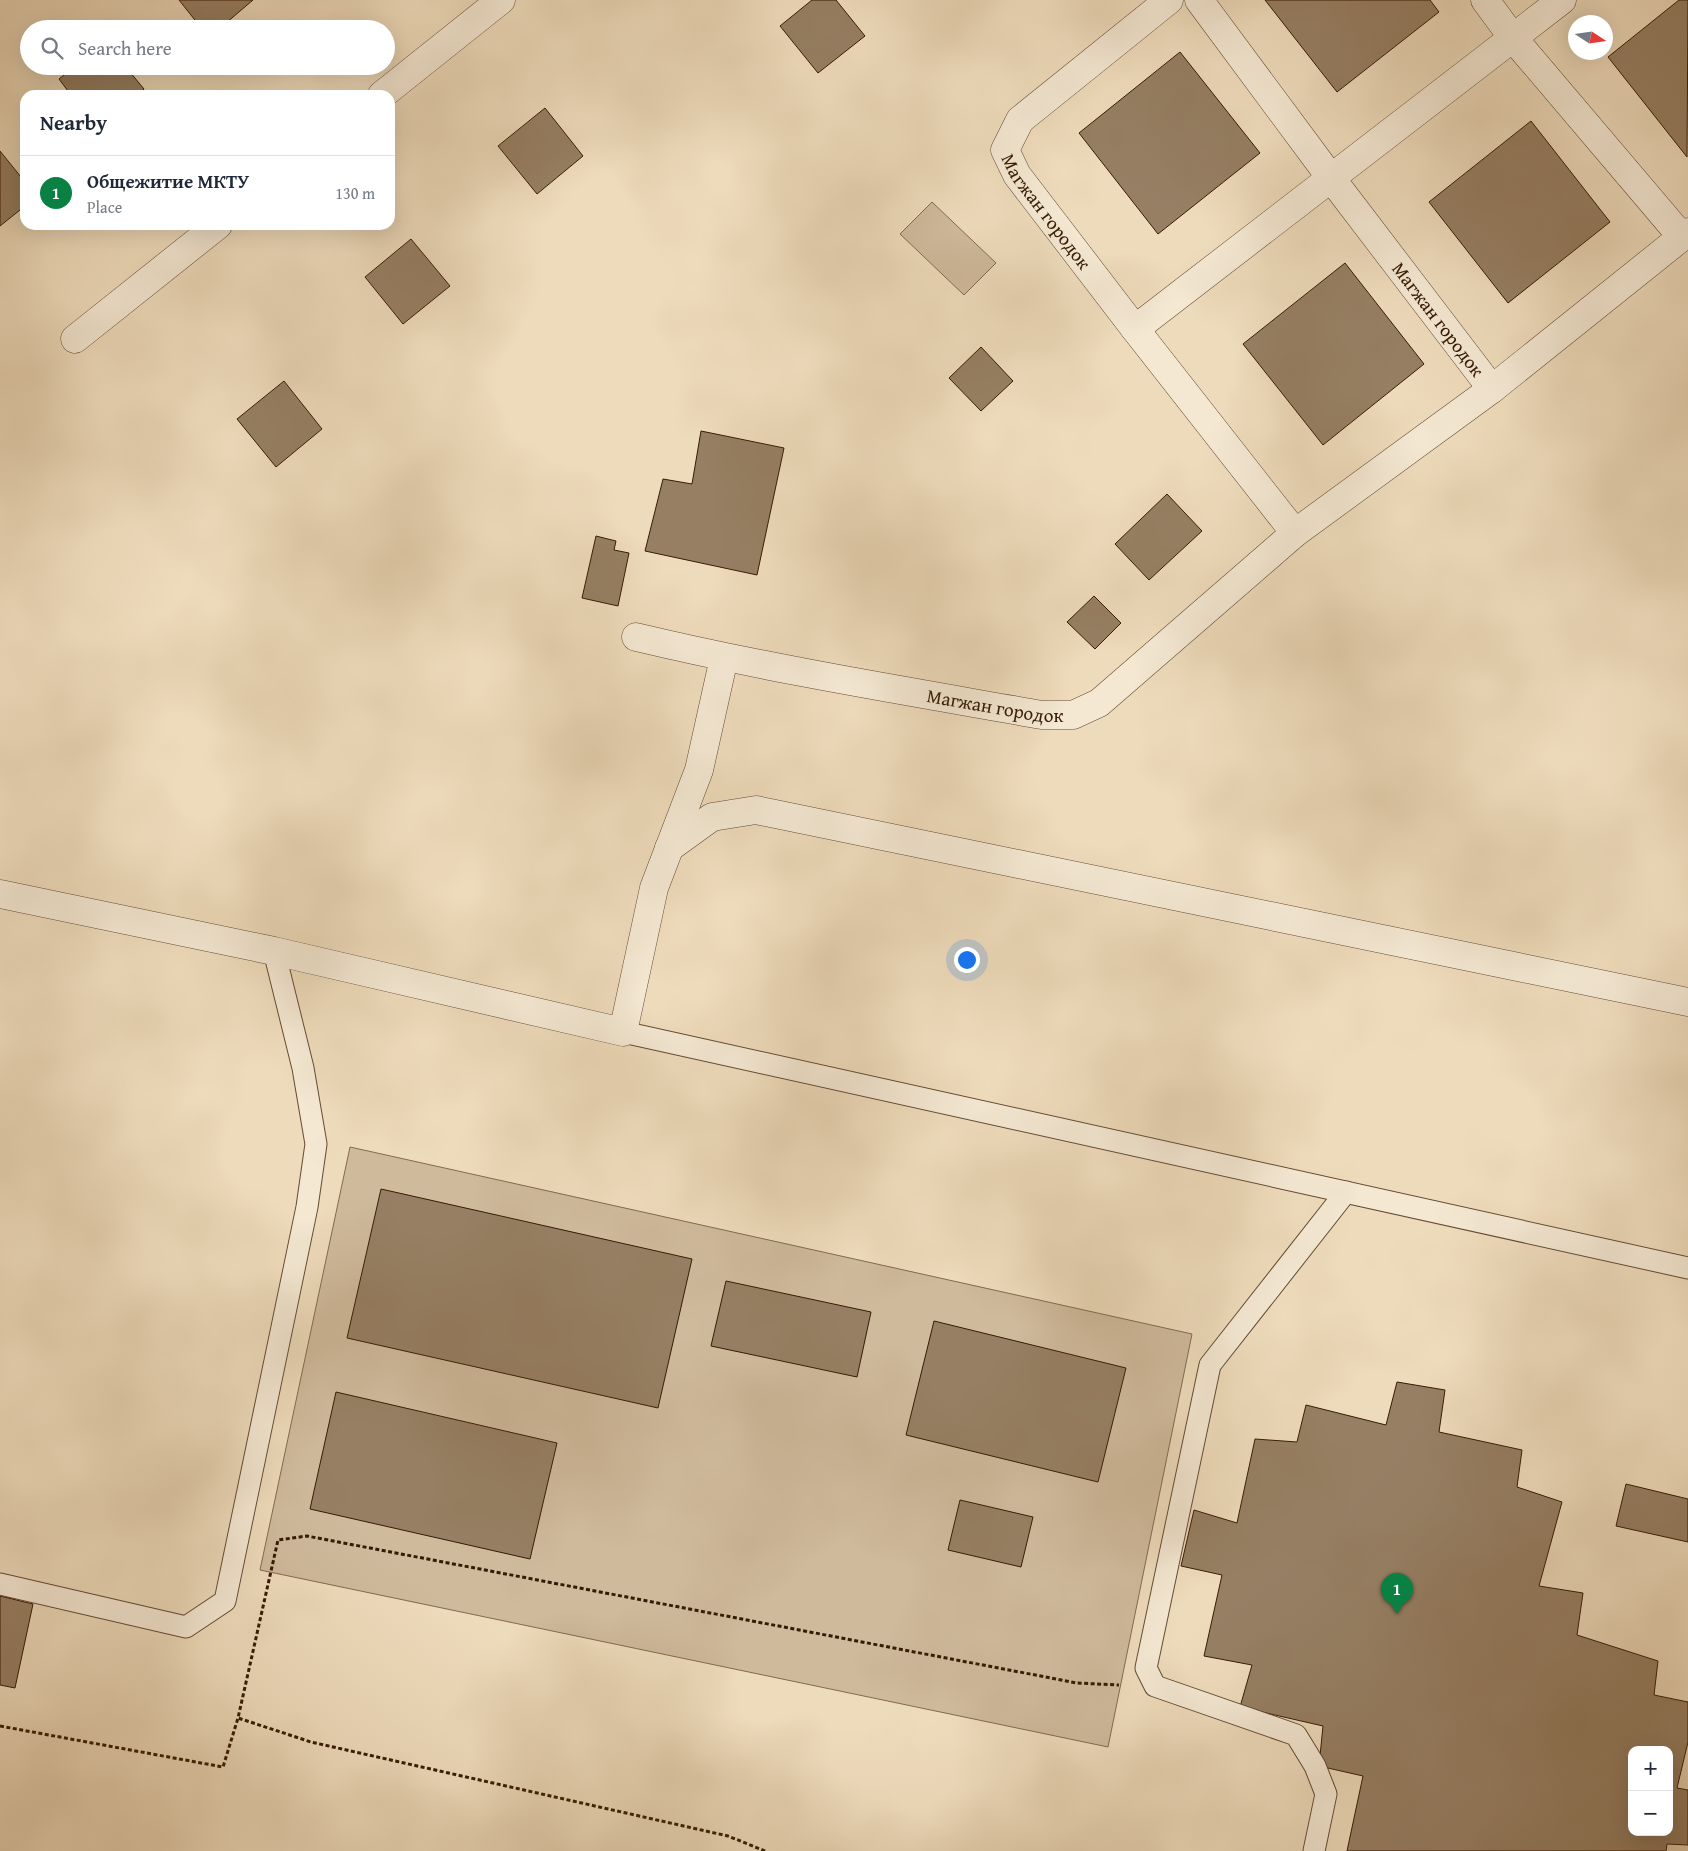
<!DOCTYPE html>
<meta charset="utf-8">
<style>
body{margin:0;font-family:"Gentium Book Plus",serif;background:#f2f2f3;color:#1f2937}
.controls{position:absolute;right:15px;bottom:15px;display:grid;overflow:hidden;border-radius:10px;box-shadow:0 5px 20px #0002}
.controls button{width:45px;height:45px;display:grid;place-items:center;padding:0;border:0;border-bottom:1px solid #e0e1e3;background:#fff;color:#1f2937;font:25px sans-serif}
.compass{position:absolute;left:1568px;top:15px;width:45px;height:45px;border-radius:50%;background:#fff;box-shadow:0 5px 20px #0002;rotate:102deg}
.you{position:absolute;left:966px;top:959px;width:18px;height:18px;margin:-12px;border:4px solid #fff;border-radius:50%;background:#1a73e8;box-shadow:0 0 0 8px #1a73e833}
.badge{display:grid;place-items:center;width:32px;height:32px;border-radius:50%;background:#0b8043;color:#fff;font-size:16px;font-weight:700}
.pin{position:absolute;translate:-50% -41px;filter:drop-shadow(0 1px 2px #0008)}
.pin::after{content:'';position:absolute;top:26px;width:18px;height:15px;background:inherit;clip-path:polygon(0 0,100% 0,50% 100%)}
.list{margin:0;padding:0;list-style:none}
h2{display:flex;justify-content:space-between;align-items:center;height:65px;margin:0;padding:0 20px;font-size:21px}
h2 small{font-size:16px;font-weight:400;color:#747a83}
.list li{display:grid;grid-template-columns:32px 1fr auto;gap:15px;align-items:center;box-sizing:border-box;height:75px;padding:0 20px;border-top:1px solid #e0e1e3}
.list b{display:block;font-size:19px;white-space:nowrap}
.list p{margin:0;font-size:16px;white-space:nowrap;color:#747a83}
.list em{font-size:16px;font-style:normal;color:#747a83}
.icon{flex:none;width:28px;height:28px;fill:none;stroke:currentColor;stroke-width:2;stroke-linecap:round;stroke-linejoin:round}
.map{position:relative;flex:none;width:1688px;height:1851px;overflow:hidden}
.search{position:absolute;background:#fff;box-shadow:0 5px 20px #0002;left:20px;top:20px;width:375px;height:55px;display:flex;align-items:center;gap:12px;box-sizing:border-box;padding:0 18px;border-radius:28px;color:#747a83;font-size:19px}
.panel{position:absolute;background:#fff;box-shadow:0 5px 20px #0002;left:20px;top:90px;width:375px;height:140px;border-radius:15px}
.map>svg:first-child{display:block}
.green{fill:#cfba9c;stroke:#826a50}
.building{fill:#967f63;stroke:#361b04;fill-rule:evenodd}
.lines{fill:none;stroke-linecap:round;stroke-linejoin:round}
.lane-casing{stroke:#644b32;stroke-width:23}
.street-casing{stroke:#644b32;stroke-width:29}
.path{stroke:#361b04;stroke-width:3;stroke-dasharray:4 2.5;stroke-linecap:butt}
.lane{stroke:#f4e8d3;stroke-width:21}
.street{stroke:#f4e8d3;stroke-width:28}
.labels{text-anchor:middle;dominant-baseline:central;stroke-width:5;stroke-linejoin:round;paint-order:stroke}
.street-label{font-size:19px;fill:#361b04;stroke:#f4e8d3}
</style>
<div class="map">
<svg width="1688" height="1851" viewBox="0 0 1688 1851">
<rect width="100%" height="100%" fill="#eedbbb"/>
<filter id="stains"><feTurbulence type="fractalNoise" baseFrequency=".004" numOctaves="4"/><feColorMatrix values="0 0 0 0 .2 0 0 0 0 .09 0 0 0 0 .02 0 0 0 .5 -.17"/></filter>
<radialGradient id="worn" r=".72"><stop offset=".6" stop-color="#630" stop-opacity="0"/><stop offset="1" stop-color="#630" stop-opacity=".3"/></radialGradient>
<!-- green -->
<g class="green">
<polygon points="932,202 996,263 964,295 900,234"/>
<polygon points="350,1147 1192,1334 1108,1747 260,1570"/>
</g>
<!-- building -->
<g class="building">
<polygon points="179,0 253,0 219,29 202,29"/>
<polygon points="812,0 836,0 865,36 818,73 780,26"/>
<polygon points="1265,0 1430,0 1439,12 1337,92"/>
<polygon points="1679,0 1688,0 1687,157 1608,57"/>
<polygon points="1180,52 1260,153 1158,234 1079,133"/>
<polygon points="75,66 125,66 144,89 137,95 71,95 59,79"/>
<polygon points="545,108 583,156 537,194 498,146"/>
<polygon points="1531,121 1610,222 1508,303 1429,202"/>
<polygon points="0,151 25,182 25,206 0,226"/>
<polygon points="411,239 450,286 403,324 365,277"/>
<polygon points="1345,263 1424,364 1323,445 1243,344"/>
<polygon points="981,347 1013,381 981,411 949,378"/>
<polygon points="284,381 322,429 276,467 237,419"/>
<polygon points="701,431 784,448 757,575 645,551 663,479 692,484"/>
<polygon points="1167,494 1202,531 1149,580 1115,544"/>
<polygon points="596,536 616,541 614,550 629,553 618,606 582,598"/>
<polygon points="1094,596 1121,623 1095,649 1067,622"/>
<polygon points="381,1189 692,1259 658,1408 347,1338"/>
<polygon points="726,1281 871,1312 857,1377 711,1346"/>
<polygon points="934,1321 1126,1368 1098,1482 906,1435"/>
<path d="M1397 1382 1445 1390 1439 1432 1522 1450 1517 1487 1562 1502 1539 1586 1583 1593 1577 1635 1658 1661 1654 1695 1688 1702V1742L1677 1788 1688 1790V1845L1667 1844 1666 1851H1347L1363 1776 1319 1766 1323 1726 1240 1707 1252 1665 1204 1656 1222 1575 1181 1566 1194 1510 1237 1523 1255 1439 1297 1442 1306 1405 1386 1425ZM1632 1750H1669V1832H1632Z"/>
<polygon points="336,1392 557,1443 530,1559 310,1509"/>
<polygon points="1626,1484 1688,1499 1688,1542 1616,1526"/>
<polygon points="960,1500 1033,1517 1021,1567 948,1550"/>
<polygon points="0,1596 33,1604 15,1688 0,1685"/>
</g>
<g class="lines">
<!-- lane casing -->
<g class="lane-casing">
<g id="lane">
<polyline points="623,1032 1688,1268"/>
<polyline points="0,1584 186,1627 225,1601 307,1207 316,1144 303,1068 274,951"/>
<polyline points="1314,1851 1326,1794 1315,1766 1296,1735 1155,1686 1146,1668 1210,1365 1346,1192"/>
</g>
</g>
<!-- street casing -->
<g class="street-casing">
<g id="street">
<path id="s1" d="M1169 0 1020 120 1005 150 1017 175 1135 329 1295 533"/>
<path id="s2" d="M1199 0 1331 178 1492 389"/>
<polyline points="1485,0 1513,38 1682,237"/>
<polyline points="382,95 501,0"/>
<polyline points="1135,329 1562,0"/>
<polyline points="75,339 218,225"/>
<path id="s3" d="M636 637C770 669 906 691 1042 715H1073L1099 703 1295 533 1492 389 1688 232"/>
<polyline points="669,848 712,817 756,810 1688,1002"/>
<polyline points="0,894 274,951 623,1032 654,888 699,770 724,658"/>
</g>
</g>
<!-- path -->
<g class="path">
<polyline points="0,1726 223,1767 238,1718"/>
<polyline points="765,1851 728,1836 311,1742 238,1718 278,1540 307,1536 1077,1683 1119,1685"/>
</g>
<!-- lane -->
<use href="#lane" class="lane"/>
<!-- street -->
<use href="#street" class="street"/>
</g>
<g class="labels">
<!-- street labels -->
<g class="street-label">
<text stroke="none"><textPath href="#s1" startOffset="299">Магжан городок</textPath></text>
<text stroke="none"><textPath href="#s2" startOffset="399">Магжан городок</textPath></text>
<text stroke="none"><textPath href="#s3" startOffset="366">Магжан городок</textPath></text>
</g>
</g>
<rect width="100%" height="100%" filter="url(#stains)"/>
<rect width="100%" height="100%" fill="url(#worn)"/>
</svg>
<div class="controls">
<button>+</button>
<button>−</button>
</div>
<svg class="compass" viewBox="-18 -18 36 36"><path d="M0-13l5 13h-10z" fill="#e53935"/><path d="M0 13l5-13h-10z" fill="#747a83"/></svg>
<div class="you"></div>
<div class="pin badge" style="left:1397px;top:1614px">1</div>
<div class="search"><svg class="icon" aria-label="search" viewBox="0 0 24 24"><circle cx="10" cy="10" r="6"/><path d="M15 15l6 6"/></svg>Search here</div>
<section class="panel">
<h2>Nearby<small></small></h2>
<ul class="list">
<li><span class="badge">1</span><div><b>Общежитие МКТУ</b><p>Place</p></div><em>130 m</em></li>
</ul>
</section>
</div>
